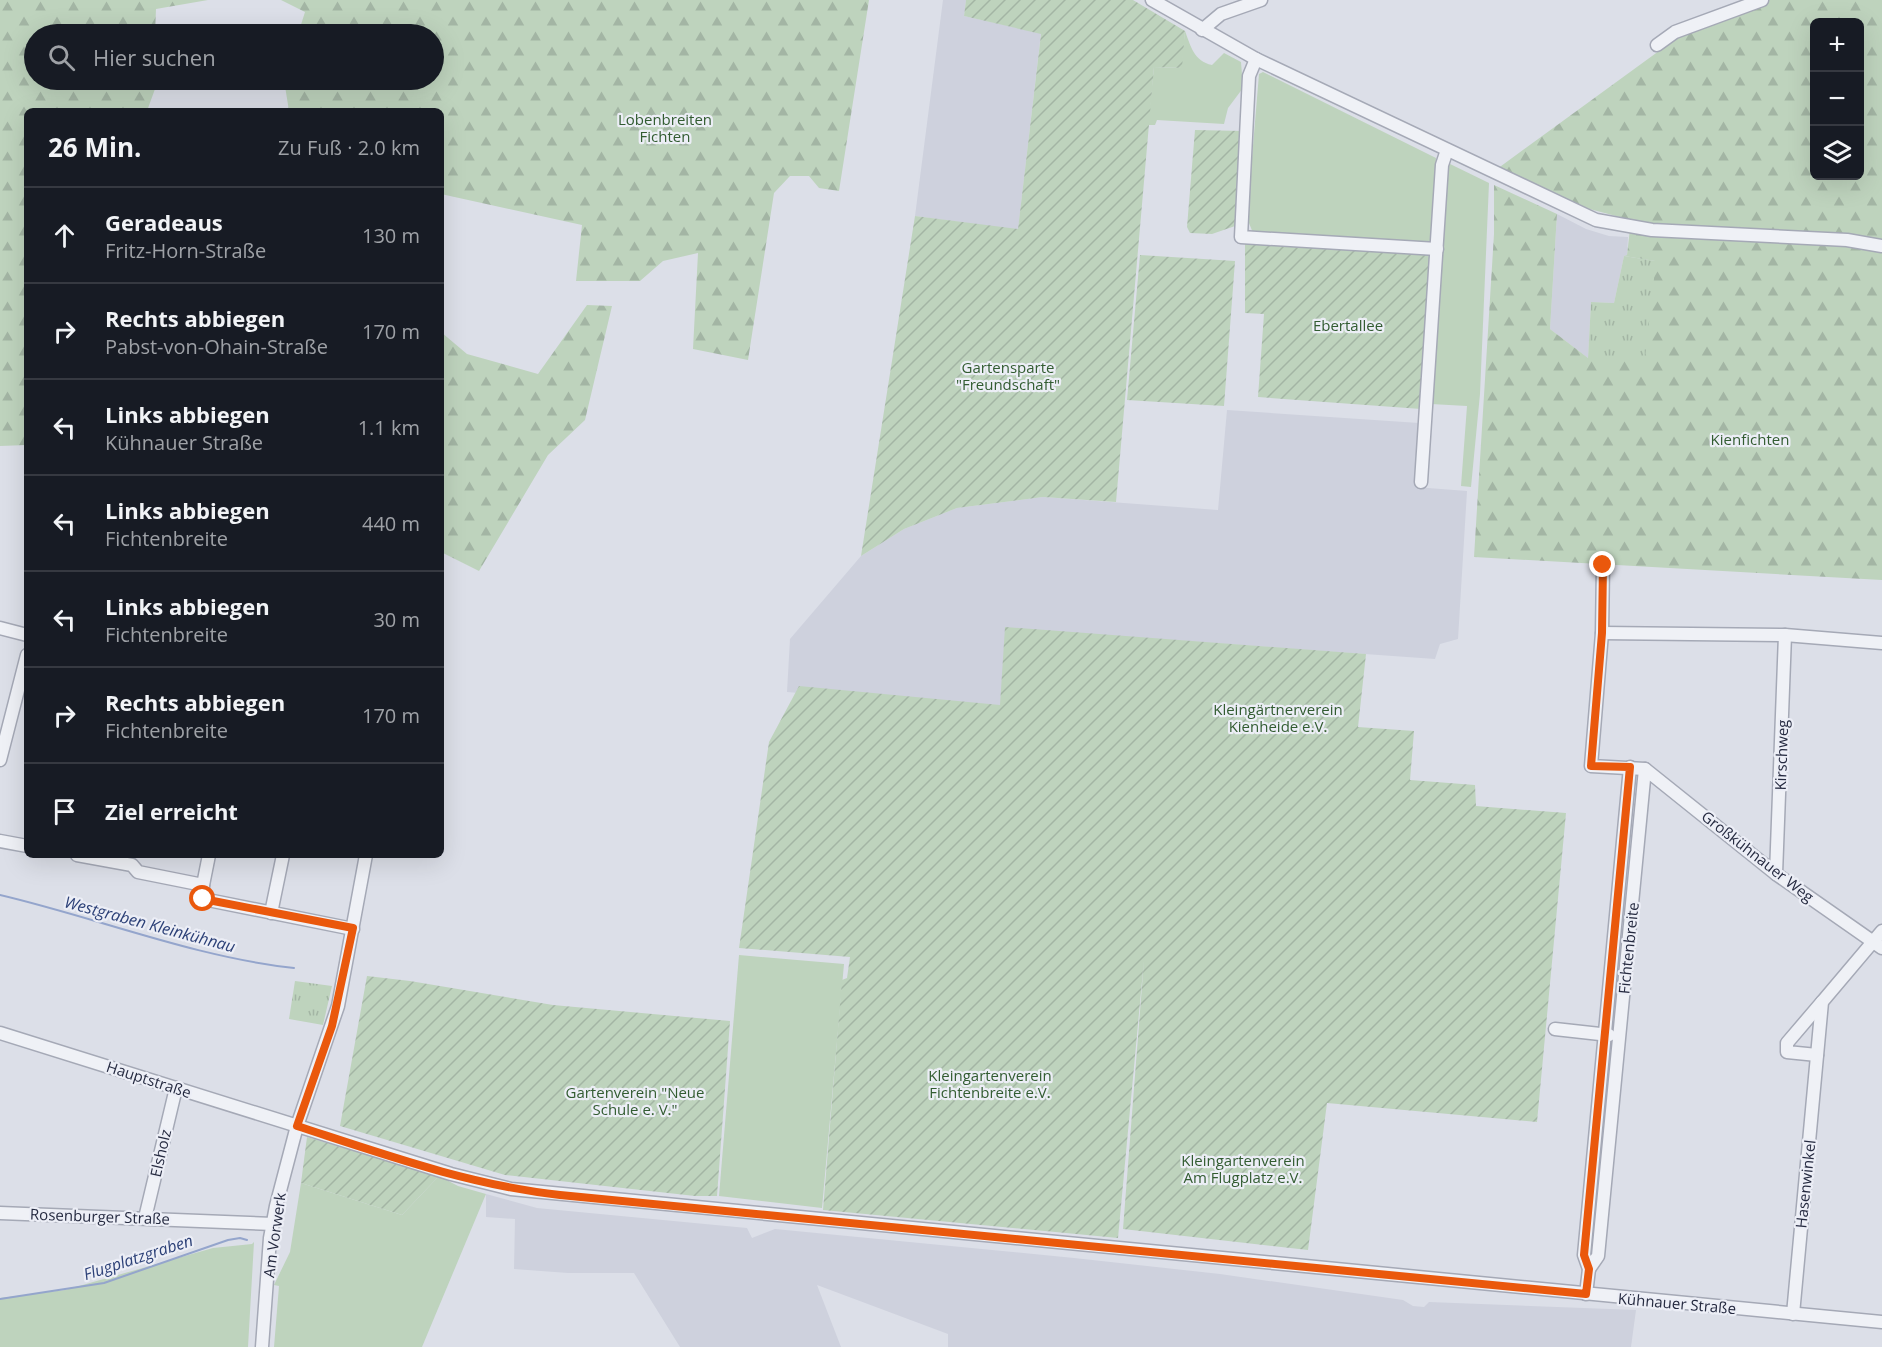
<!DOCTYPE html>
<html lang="de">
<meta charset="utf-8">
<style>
body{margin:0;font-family:"Open Sans",sans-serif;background:#20242c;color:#f1f3f6}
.controls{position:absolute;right:18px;top:18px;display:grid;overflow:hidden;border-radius:9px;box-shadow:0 6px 24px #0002}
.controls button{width:54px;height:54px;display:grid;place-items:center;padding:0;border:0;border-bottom:2px solid #363941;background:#171b24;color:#f1f3f6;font:30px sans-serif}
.stop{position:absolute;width:18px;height:18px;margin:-14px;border:4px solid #ea580c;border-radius:50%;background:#fff}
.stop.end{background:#ea580c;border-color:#fff;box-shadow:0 2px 6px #0008}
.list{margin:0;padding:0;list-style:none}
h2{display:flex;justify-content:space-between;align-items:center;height:78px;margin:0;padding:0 24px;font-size:26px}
h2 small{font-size:20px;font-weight:400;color:#9ea1a6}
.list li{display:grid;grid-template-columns:39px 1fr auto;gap:18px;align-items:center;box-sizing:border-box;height:96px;padding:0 24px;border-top:2px solid #363941}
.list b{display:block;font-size:22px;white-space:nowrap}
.list p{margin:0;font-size:20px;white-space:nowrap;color:#9ea1a6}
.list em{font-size:20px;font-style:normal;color:#9ea1a6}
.icon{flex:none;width:33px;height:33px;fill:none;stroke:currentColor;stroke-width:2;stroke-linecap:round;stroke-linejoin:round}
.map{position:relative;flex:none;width:1882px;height:1347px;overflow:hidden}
.search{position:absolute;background:#171b24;box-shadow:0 6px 24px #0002;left:24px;top:24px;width:420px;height:66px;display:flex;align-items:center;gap:15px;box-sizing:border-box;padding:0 21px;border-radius:33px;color:#9ea1a6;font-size:22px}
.panel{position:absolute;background:#171b24;box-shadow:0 6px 24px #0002;left:24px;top:108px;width:420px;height:750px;border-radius:9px}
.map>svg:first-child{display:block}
.built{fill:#ced1dd}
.grass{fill:#bed3bd}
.forest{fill:url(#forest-firs);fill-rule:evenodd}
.park{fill:url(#park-tufts)}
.garden{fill:url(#garden-furrows)}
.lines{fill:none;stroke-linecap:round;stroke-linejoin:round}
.stream{stroke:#94a5cc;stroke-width:2}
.minor-casing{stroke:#a5a9b6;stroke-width:15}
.minor{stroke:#eff1f6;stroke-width:12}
.route{stroke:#ea580c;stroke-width:8}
.labels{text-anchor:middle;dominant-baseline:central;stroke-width:4.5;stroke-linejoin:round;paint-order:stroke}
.park-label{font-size:15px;fill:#325c31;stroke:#eceef6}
.street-label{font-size:15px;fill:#252a40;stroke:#eceef6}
.water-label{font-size:16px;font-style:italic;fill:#2c4077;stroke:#eceef6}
</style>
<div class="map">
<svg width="1882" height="1347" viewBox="0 0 1882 1347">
<defs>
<pattern id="forest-firs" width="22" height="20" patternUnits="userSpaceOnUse" patternTransform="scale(1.5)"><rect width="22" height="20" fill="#bed3bd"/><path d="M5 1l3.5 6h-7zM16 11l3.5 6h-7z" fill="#a3b5a4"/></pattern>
<pattern id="park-tufts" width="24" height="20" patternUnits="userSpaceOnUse" patternTransform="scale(1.5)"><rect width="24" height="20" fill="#bed3bd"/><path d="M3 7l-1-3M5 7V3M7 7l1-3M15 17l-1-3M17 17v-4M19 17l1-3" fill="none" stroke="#a3b5a4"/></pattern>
<pattern id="garden-furrows" width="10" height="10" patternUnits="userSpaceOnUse" patternTransform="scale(1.5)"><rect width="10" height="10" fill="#bed3bd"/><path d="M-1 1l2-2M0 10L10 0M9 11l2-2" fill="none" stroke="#a3b5a4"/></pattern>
</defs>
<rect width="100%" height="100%" fill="#dcdfe8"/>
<!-- built -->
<g class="built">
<polygon points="943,0 966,0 964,16 1041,33 1018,230 915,216"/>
<polygon points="1557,214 1586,229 1609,236 1628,237 1627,255 1624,256 1614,303 1591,302 1588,358 1550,329"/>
<polygon points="1227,410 1419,423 1415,487 1467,491 1458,639 1440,644 1435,659 1017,629 1011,710 787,692 790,639 861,556 904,529 957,508 1043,497 1218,510"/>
<polygon points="486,1194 537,1208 747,1228 752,1238 775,1229 1074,1258 1220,1274 1403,1300 1413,1306 1424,1307 1429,1302 1636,1310 1631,1347 948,1347 948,1334 817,1285 841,1347 680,1347 634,1273 568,1273 514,1269 515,1219 486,1217"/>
</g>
<!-- grass -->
<g class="grass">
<path d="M1185 31C1191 47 1194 61 1212 65L1224 53 1241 62 1243 88 1228 108 1224 124 1157 120 1155 125H1148L1154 67 1181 68Z"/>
<polygon points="1263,72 1436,158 1433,236 1429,242 1423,244 1253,233 1247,218 1259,74"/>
<polygon points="1448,163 1489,183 1480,394 1471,487 1461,486 1467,406 1431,404"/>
<polygon points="739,955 844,964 822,1208 719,1196"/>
<polygon points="439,1176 458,1186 486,1194 422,1347 274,1347 279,1286 274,1285 290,1252 301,1183 402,1215"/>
<polygon points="254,1242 248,1347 0,1347 0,1298 65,1290 213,1248 252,1244"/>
</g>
<!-- forest -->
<g class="forest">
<polygon points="0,0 208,0 156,9 155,34 34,34 34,80 155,80 155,89 147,111 27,111 27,445 0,446"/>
<polygon points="281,0 869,0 839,191 819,188 809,176 790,176 774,193 748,360 693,349 698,253 663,261 640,281 576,281 582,225 441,194 441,111 289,111 284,80 434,80 434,34 298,34 305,12"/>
<path d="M1769 0H1882V580L1474 557 1494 234V185L1557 214 1550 329 1588 358H1644L1655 261 1624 256 1627 255 1631 220 1582 207 1497 169 1685 32ZM1814 22H1860V176H1814Z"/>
<polygon points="587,305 612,306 585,420 548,455 479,571 441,552 441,332 467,354 538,374"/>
</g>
<!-- park -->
<g class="park">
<polygon points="1624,256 1656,261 1645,358 1588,358 1591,302 1614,303"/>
<polygon points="295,981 332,986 323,1025 289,1019"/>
</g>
<!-- garden -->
<g class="garden">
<polygon points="966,0 1133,0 1185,31 1182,68 1154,67 1116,502 1043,497 957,508 904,529 861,556 915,216 1018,229 1041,34 964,16"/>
<polygon points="1195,130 1244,131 1238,225 1212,234 1190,233 1187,227"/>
<polygon points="1252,240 1424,251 1433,261 1421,409 1258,397 1264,314 1245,313 1245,244"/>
<polygon points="1140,255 1235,261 1224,406 1127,400"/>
<polygon points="1005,627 1366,654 1358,727 1414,731 1410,780 1475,785 1476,806 1566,813 1537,1122 1327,1103 1308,1250 1123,1229 1144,960 1118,1238 823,1210 842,980 847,978 850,957 739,948 769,742 799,686 1000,705"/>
<polygon points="367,976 410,981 553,1005 730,1021 717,1196 695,1196 505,1175 340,1126"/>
<polygon points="307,1137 439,1176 402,1215 301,1183"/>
</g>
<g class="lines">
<!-- stream -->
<g class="stream">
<path d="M0 895C98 918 194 957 294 968"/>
<polyline points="0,1299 104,1283 228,1240 240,1238 247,1240"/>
</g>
<!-- minor casing -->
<g class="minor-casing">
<g id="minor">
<polyline points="1152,0 1256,59 1596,220 1652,230 1847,240 1882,246"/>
<polyline points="1202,30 1221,14 1261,0"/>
<polyline points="1657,45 1675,32 1762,0"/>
<polyline points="1256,59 1249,76 1241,237 1437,249"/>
<polyline points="1421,482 1442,165 1447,150"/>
<polyline points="1603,565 1602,633 1591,766 1645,769 1776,874 1882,948"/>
<polyline points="0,628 27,635"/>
<polyline points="1602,633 1785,635 1882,643"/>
<polyline points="0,760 27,655"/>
<polyline points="0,841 27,846"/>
<polyline points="77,855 132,865 138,872 203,885 203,899 353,929"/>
<polyline points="1776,874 1785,635"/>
<polyline points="203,885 209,855"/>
<polyline points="271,913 283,855"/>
<polyline points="1555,1029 1609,1035"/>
<polyline points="0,1033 451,1174 511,1189 1882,1322"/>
<polyline points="1817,1055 1787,1052 1787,1043 1822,1002"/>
<polyline points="0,1213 273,1224"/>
<polyline points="145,1218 176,1088"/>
<polyline points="1589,1269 1598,1256 1645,769"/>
<polyline points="1586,1294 1589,1269 1584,1255 1630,767"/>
<polyline points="1793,1314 1822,1002 1882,931"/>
<polyline points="262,1347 270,1238 276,1206 297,1126 338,1006 366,855"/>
</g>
</g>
<!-- minor -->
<use href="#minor" class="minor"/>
</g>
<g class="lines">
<!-- route -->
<path class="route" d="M203 899 353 928 332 1026 297 1126C383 1154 469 1185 560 1195L1586 1294 1589 1269 1584 1255 1630 767 1591 766 1602 633 1603 565"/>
</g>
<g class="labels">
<!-- park labels -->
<g class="park-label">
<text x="665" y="119">Lobenbreiten<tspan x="665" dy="17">Fichten</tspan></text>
<text x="1348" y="325">Ebertallee</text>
<text x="1008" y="367">Gartensparte<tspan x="1008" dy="17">"Freundschaft"</tspan></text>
<text x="1750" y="439">Kienfichten</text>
<text x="1278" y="709">Kleingärtnerverein<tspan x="1278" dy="17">Kienheide e.V.</tspan></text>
<text x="990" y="1075">Kleingartenverein<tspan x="990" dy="17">Fichtenbreite e.V.</tspan></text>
<text x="635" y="1092">Gartenverein "Neue<tspan x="635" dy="17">Schule e. V."</tspan></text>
<text x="1243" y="1160">Kleingartenverein<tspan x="1243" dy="17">Am Flugplatz e.V.</tspan></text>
</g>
<!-- street labels -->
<g class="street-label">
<text transform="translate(1781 755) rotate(-88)">Kirschweg</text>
<text transform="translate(1758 856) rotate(38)">Großkühnauer Weg</text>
<text transform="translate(1628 948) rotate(-84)">Fichtenbreite</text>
<text transform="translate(149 1079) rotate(18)">Hauptstraße</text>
<text transform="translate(160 1153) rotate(-77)">Elsholz</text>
<text transform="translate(1805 1184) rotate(-84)">Hasenwinkel</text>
<text transform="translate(100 1216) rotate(2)">Rosenburger Straße</text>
<text transform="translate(274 1235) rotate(-82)">Am Vorwerk</text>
<text transform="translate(1677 1303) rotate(5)">Kühnauer Straße</text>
</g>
<!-- water labels -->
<g class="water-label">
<text transform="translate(150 924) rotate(15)">Westgraben Kleinkühnau</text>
<text transform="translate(138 1257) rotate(-18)">Flugplatzgraben</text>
</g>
</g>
</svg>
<div class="controls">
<button>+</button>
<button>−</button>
<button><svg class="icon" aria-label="layers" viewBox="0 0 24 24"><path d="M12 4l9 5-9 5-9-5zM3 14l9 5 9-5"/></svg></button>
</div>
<div class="stop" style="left:203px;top:899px"></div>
<div class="stop end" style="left:1603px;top:565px"></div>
<div class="search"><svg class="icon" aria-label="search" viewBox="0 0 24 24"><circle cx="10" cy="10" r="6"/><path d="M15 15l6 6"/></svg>Hier suchen</div>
<section class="panel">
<h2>26 Min.<small>Zu Fuß · 2.0 km</small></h2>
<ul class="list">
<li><svg class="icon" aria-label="ahead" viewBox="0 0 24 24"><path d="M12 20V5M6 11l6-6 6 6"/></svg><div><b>Geradeaus</b><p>Fritz-Horn-Straße</p></div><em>130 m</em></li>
<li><svg class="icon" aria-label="right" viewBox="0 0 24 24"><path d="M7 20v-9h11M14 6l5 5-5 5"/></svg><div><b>Rechts abbiegen</b><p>Pabst-von-Ohain-Straße</p></div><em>170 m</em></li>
<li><svg class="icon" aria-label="left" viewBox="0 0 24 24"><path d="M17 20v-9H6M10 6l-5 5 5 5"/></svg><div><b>Links abbiegen</b><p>Kühnauer Straße</p></div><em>1.1 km</em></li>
<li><svg class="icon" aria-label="left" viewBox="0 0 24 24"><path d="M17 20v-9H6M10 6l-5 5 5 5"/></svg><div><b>Links abbiegen</b><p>Fichtenbreite</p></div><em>440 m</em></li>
<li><svg class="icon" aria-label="left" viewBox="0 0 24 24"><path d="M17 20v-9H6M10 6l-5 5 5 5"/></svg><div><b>Links abbiegen</b><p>Fichtenbreite</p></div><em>30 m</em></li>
<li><svg class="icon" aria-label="right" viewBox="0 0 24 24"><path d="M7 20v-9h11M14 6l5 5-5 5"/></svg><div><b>Rechts abbiegen</b><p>Fichtenbreite</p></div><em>170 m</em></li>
<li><svg class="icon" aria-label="arrive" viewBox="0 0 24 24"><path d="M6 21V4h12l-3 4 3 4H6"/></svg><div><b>Ziel erreicht</b></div></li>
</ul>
</section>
</div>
